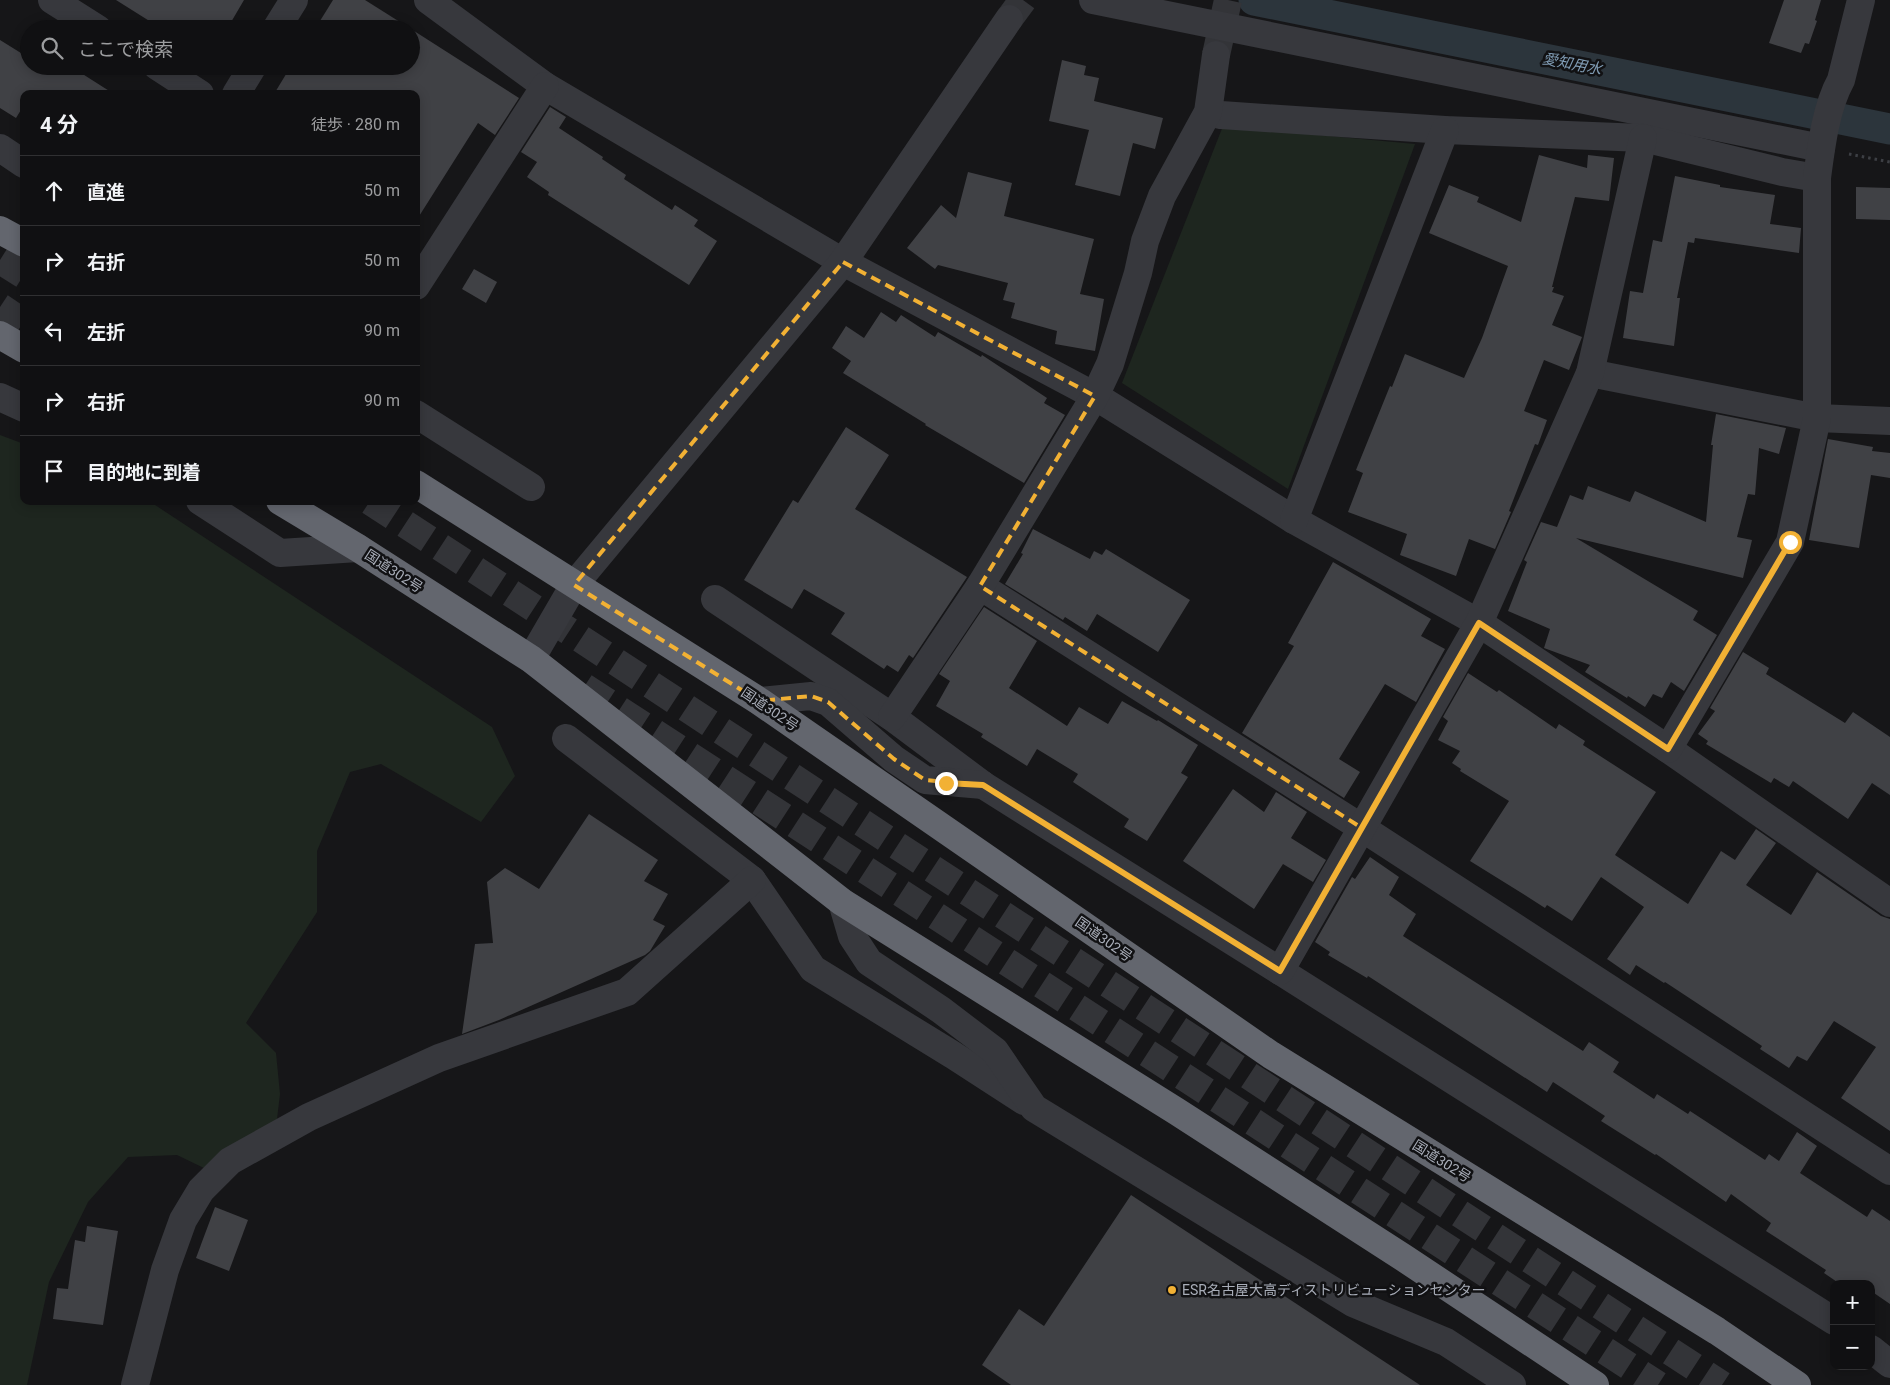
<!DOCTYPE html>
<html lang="ja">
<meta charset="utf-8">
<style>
body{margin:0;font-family:Roboto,"Noto Sans JP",sans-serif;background:#19191b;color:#f1f3f6}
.controls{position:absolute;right:15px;bottom:15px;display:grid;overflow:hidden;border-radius:10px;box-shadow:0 2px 12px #0003}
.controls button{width:45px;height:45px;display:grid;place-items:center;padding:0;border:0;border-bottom:1px solid #303032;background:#101012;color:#f1f3f6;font:25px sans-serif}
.stop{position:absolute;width:15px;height:15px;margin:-11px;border:4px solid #f2b134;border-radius:50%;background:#fff}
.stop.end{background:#f2b134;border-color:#fff;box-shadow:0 1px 5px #0008}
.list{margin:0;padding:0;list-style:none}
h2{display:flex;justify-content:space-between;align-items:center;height:65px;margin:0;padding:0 20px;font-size:21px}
h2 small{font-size:16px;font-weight:400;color:#9c9d9f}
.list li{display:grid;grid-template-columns:32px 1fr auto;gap:15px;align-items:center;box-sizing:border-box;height:70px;padding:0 20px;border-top:1px solid #303032}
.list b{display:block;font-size:19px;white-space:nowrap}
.list em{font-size:16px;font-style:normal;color:#9c9d9f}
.icon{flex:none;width:28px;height:28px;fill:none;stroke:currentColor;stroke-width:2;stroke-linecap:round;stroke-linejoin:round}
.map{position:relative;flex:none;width:1890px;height:1385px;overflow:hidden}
.search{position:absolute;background:#101012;box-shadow:0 2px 12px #0003;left:20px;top:20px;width:400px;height:55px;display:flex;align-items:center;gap:12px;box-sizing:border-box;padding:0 18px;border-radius:28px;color:#9c9d9f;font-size:19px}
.panel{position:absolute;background:#101012;box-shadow:0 2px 12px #0003;left:20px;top:90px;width:400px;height:415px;border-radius:10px}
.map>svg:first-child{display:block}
.green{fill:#1e261f}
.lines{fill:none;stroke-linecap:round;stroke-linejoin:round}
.canal{stroke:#2c353c;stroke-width:31}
.building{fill:#404145}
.minor-tunnel{stroke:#333438;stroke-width:28;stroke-dasharray:28 14;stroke-linecap:butt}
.highway-tunnel{stroke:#333438;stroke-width:28;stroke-dasharray:28 14;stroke-linecap:butt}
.path{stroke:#3d3f44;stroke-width:3;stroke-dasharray:2.5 4;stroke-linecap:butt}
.minor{stroke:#37383d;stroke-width:28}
.highway{stroke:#63666e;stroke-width:28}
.route{stroke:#f2b134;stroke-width:6}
.marked{fill:none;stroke:#f2b134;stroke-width:4;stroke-dasharray:10 6;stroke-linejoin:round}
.poi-dot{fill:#f2b134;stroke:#111113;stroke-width:2}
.labels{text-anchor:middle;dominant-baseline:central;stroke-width:5;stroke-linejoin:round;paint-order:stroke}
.street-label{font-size:14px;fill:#a8adb8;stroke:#111113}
.poi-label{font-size:14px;fill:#a8adb8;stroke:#111113;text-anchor:start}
.water-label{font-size:15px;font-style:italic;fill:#7f9bb3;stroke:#111113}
</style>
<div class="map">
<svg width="1890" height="1385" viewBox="0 0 1890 1385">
<rect width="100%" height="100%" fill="#161618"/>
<!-- green -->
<g class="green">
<polygon points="1223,126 1415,144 1288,489 1122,383"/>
<polygon points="0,435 24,444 24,501 149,501 492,727 515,776 481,822 381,764 350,772 317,851 317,912 246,1023 276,1053 280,1094 277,1119 206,1169 177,1155 128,1157 88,1202 49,1282 27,1385 0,1385"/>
</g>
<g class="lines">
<!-- canal -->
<polyline class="canal" points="1254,0 1890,129"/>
</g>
<!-- building -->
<g class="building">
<polygon points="116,0 244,0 227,29 147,29 151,22"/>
<polygon points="333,0 365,0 411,29 315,29"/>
<polygon points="1784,0 1821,0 1815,20 1817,21 1809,44 1805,43 1801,53 1769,43"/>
<polygon points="411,29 519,98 495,135 478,123 416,221 416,94 274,94 291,66 411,66"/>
<polygon points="0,40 29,58 29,66 70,66 114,94 24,94 24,105 16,118 0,108"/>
<polygon points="1062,60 1086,66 1084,75 1099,78 1094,101 1163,118 1155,149 1133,143 1120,196 1075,185 1089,130 1049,121"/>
<polygon points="187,66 207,66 201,75"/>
<polygon points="550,107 566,117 559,128 603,157 602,159 626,175 624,179 672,210 675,205 698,220 694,226 717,241 689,285 548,195 549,192 527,177 537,162 521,152"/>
<polygon points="1539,155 1587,168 1588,155 1614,158 1609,201 1575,197 1552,287 1554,287 1552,292 1564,296 1552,325 1582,337 1569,370 1544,360 1524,411 1547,420 1538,445 1535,444 1509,511 1511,512 1495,549 1469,539 1456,576 1400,555 1407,534 1348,512 1363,473 1356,470 1390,386 1392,387 1405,354 1464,378 1482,338 1508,266 1429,233 1449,185 1479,197 1477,202 1521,222"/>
<polygon points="968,172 1012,183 1004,216 1094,239 1080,294 1104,299 1095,351 1055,344 1057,331 1011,318 1015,303 1003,300 1008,283 938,265 935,269 907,248 941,205 956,218"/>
<polygon points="1675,176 1720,185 1720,187 1775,195 1770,224 1801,228 1799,253 1695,238 1694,243 1688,242 1677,298 1680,298 1674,346 1623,338 1630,291 1643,293 1653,240 1662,242"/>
<polygon points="1856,187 1890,188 1890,220 1856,219"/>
<polygon points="474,269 497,282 486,303 462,289"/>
<polygon points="881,312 896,322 901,315 935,337 938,332 981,357 982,355 1047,398 1044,403 1065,415 1024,483 925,425 926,424 843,373 851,361 832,348 846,326 864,338"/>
<polygon points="1716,414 1786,428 1779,454 1759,448 1755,495 1748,494 1737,537 1752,540 1743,578 1576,538 1698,611 1693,620 1717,635 1684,691 1671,682 1662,698 1653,694 1645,707 1628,696 1627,698 1585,672 1590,665 1544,648 1550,629 1508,611 1527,562 1524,560 1541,522 1557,527 1570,495 1583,500 1588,486 1630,502 1635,491 1706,522 1713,445 1711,445"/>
<polygon points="846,427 889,455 855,509 967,577 913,658 909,655 898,672 887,665 884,669 831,634 845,613 804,589 792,609 744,580 793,500 798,503"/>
<polygon points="1828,439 1873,447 1872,451 1890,453 1890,478 1871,475 1859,548 1809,540"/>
<polygon points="1033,529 1090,559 1094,551 1102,555 1106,549 1190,600 1158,652 1097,614 1087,631 1065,617 1063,620 1005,584 1023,554 1021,553"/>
<polygon points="1333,562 1431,619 1421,636 1445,649 1416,702 1385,684 1339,759 1360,772 1344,798 1242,733 1294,646 1288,643"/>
<polygon points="984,607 1037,641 1009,688 1067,726 1079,707 1108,724 1122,701 1157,721 1158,720 1198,745 1181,773 1188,777 1147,841 1124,827 1129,819 1073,782 1078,774 1037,749 1027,766 981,737 983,734 936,706 950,681 939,674"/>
<polygon points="1743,652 1769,668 1766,674 1845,723 1853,712 1890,737 1890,795 1872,783 1848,819 1793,781 1789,787 1774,778 1771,783 1706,744 1708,741 1698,734 1715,711 1710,708"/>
<polygon points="1468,673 1497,692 1499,690 1556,729 1559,724 1585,741 1583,745 1656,792 1615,855 1688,904 1721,851 1735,860 1756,829 1776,843 1746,885 1791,915 1817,872 1881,916 1890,919 1890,1131 1841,1098 1876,1047 1834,1021 1807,1061 1797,1056 1789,1068 1760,1049 1762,1046 1665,982 1664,983 1636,965 1630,975 1607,959 1644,907 1601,877 1572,921 1547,905 1545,908 1520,892 1470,861 1509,801 1460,771 1461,769 1452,763 1460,751 1438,740 1448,721 1443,717"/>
<polygon points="1233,789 1264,812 1276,792 1307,812 1291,838 1326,860 1313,882 1283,864 1254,909 1183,861"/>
<polygon points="589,814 658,860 644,881 668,894 653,920 665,926 650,951 645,955 499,1020 462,1034 475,944 493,943 487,882 505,868 539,889"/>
<polygon points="1370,857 1399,877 1389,895 1416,914 1403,936 1583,1051 1589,1042 1619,1062 1613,1072 1654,1099 1657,1094 1688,1114 1690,1111 1765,1160 1769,1154 1779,1161 1797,1132 1817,1146 1800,1173 1867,1217 1872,1209 1890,1221 1890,1304 1871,1291 1871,1284 1840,1284 1824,1273 1826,1270 1766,1231 1771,1223 1731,1194 1726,1202 1656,1154 1655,1155 1601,1121 1605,1116 1553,1082 1547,1092 1368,976 1367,978 1328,955 1330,952 1315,942 1352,877 1355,879"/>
<polygon points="1131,1195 1420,1385 1011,1385 982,1365 1019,1309 1044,1326"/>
<polygon points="215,1207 248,1220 229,1271 196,1258"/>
<polygon points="87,1226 118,1231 103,1325 53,1319 57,1288 68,1289 75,1240 85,1242"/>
</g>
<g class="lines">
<!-- minor-tunnel -->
<g class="minor-tunnel">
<polyline points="1009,19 1023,0"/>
<polyline points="1216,55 1228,0"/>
</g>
<!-- highway-tunnel -->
<g class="highway-tunnel">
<polyline points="0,260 24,275"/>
<polyline points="0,307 24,323"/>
<polyline points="370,501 1722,1385"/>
<polyline points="584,687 1658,1385"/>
</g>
<!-- path -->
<polyline class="path" points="1849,154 1890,162"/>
<!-- minor -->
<g class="minor">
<polyline points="52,0 98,29"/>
<polyline points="428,0 545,86 843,262 1095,396 1294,520 1479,623 1668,749 1890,903"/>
<polyline points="1093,0 1821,148"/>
<polyline points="276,29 294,0"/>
<polyline points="157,66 200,94"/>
<polyline points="236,94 253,66"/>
<polyline points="1208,112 1221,115 1445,130 1643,138 1782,172 1817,178"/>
<polyline points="0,148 24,164"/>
<polyline points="416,286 545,86"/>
<polyline points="1590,373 1817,418 1890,421"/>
<polyline points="0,397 24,408"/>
<polyline points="416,414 531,487"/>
<polyline points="200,501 280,553 358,548"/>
<polyline points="1294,520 1445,130"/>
<polyline points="980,586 1362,828 1890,1171"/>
<polyline points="715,599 892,717 983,785 1280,971 1834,1321"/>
<polyline points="531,659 574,585 843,262 1009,19"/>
<polyline points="759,701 811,696 828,702 894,759 925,780 983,785"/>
<polyline points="892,717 980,586 1095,396 1110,364 1138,273 1145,241 1162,196 1208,112 1216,55"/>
<polyline points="566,738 752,880 813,969 953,1055 1024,1101"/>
<path d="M1668 749 1790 542 1817 418V178C1821 147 1826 107 1841 80L1861 0"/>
<polyline points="842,902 852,936 869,962 941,1010 995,1051 1034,1108 1353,1303 1446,1342 1512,1385"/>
<polyline points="1280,971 1479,623 1590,373 1643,138"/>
<polyline points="1871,1349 1890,1364"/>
<polyline points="135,1385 165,1270 183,1220 201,1190 230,1161 309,1117 439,1058 627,992 752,880"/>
</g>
<!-- highway -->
<g class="highway">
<polyline points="0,230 24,243"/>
<polyline points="0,335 24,349"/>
<polyline points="416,484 759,701 1271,1055 1717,1331 1797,1385"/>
<polyline points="280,501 358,548 531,659 842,902 1176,1111 1404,1258 1595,1385"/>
</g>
</g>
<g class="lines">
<!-- route -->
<polyline class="route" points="946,783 983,785 1280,971 1479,623 1668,749 1790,542"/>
</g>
<!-- marked area -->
<path class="marked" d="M843 262 1095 396 980 586 1362 828 1280 971 983 785 925 780 894 759 828 702 811 696 759 701 574 585Z"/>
<!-- markers -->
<circle class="poi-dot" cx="1172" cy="1290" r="5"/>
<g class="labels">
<!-- street labels -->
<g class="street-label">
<text transform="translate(394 571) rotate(33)">国道302号</text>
<text transform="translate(770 709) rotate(34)">国道302号</text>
<text transform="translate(1104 939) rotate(35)">国道302号</text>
<text transform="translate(1442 1161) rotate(32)">国道302号</text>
</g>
<!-- poi labels -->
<g class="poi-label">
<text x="1182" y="1290">ESR名古屋大高ディストリビューションセンター</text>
</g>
<!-- water labels -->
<g class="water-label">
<text transform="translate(1572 64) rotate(11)">愛知用水</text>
</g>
</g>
</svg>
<div class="controls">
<button>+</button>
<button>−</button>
</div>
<div class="stop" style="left:1790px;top:542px"></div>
<div class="stop end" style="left:946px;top:783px"></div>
<div class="search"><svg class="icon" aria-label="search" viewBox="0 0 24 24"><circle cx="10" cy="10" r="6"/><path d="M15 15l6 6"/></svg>ここで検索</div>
<section class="panel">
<h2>4 分<small>徒歩 · 280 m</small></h2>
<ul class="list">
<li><svg class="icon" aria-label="ahead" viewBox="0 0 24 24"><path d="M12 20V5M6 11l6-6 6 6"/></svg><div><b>直進</b></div><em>50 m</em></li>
<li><svg class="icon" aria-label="right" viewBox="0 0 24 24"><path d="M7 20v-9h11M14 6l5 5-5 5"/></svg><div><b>右折</b></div><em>50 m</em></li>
<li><svg class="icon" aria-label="left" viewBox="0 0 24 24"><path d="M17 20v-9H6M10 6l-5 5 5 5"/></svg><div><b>左折</b></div><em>90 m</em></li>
<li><svg class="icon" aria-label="right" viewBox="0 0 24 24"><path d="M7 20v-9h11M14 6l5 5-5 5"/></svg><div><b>右折</b></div><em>90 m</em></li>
<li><svg class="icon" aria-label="arrive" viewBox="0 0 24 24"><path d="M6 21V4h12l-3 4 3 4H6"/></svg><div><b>目的地に到着</b></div></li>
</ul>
</section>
</div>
